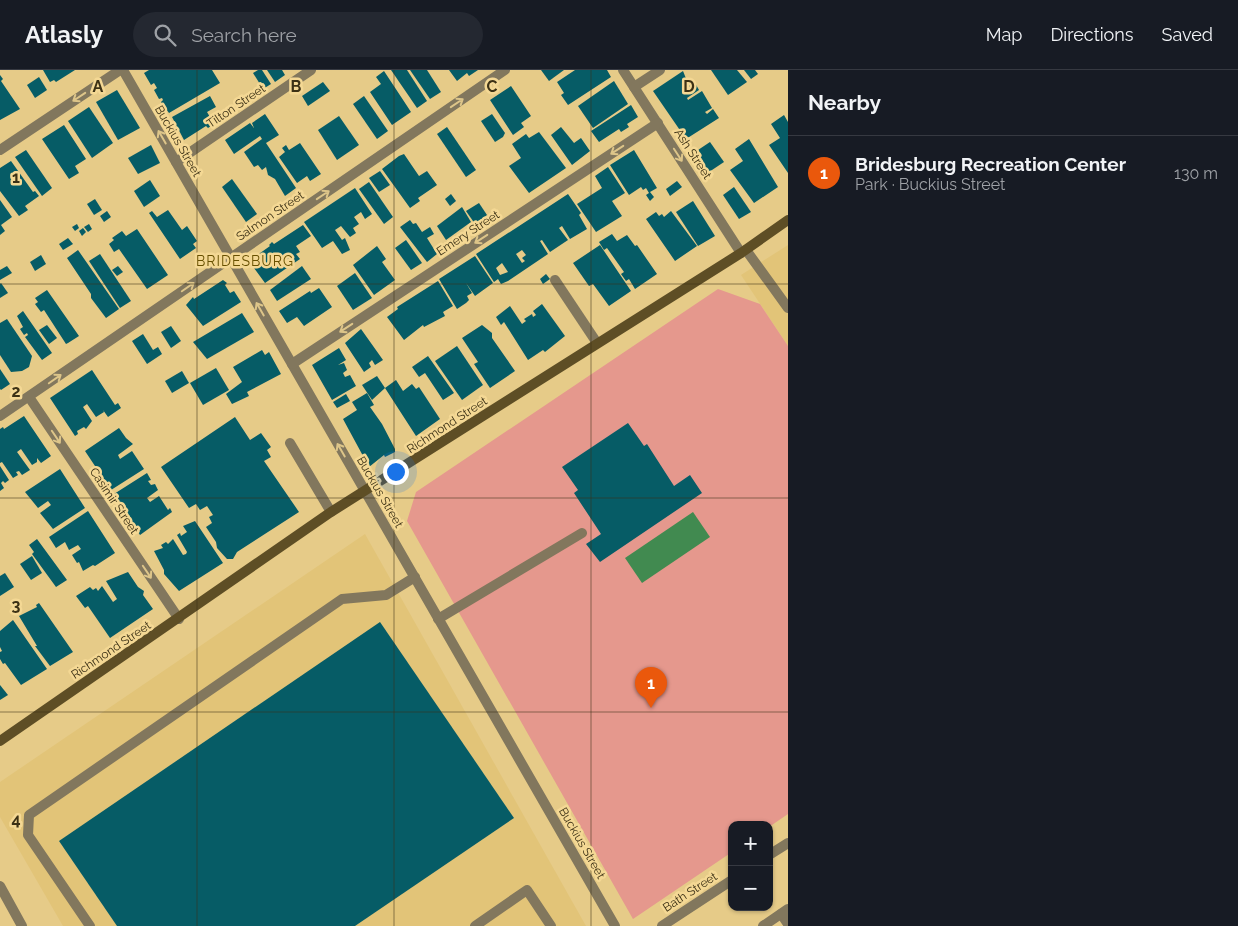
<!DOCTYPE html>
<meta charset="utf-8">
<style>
body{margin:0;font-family:Raleway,sans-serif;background:#242831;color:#f1f3f6}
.controls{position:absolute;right:15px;bottom:15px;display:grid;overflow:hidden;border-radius:10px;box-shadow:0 1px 4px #0004}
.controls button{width:45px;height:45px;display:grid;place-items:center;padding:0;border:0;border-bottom:1px solid #363941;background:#171b24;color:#f1f3f6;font:25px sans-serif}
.you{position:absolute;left:395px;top:401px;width:18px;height:18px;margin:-12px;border:4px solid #fff;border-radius:50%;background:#1a73e8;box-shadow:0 0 0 8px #1a73e833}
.badge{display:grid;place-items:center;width:32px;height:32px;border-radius:50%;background:#ea580c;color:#fff;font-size:16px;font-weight:700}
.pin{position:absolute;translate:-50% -41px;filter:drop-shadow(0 1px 2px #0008)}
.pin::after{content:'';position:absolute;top:26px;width:18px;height:15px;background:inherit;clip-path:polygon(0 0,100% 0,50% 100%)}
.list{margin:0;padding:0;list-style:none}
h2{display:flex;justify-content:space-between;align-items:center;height:65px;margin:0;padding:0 20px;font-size:21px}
h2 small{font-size:16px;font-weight:400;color:#9ea1a6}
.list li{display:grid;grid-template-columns:32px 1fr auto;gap:15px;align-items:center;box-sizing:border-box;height:75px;padding:0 20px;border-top:1px solid #363941}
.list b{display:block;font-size:19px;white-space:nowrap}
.list p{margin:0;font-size:16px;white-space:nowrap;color:#9ea1a6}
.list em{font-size:16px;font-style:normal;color:#9ea1a6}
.icon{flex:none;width:28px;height:28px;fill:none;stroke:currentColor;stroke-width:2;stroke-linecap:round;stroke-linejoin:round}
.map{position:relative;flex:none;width:788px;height:856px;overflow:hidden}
header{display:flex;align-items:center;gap:30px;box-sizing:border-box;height:70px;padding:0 25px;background:#171b24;border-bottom:1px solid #363941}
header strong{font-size:24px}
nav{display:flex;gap:28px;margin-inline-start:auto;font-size:18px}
.search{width:350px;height:45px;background:#242831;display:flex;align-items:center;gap:12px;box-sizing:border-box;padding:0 18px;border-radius:28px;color:#9ea1a6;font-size:19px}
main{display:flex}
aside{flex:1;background:#171b24}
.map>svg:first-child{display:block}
.built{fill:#e2c478}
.green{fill:#e5988d}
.water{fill:#418a50}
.building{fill:#065c66;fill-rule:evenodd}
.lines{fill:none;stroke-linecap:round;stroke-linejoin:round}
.service{stroke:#82775d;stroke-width:10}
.minor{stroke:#82775d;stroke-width:10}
.secondary{stroke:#5e4e25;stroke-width:10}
.oneway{stroke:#ddc589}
.grid{fill:none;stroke:#3c3115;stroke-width:1;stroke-opacity:0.55}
.labels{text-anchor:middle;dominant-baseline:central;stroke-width:5;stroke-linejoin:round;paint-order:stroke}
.street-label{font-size:12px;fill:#3c3115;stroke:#f4d894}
.neighbourhood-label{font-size:14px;letter-spacing:1px;fill:#685000;stroke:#f4d894}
.grid-label{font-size:16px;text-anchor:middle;font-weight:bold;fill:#3c3115;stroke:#f4d894;stroke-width:5;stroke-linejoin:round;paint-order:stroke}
</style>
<header>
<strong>Atlasly</strong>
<div class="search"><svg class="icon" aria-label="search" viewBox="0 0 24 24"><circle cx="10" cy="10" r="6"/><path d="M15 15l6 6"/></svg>Search here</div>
<nav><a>Map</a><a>Directions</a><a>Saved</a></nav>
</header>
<main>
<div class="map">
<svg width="788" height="856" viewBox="0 0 788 856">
<rect width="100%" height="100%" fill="#e6cb88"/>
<!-- built -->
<g class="built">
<polygon points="788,175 788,276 741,205"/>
<polygon points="365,464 586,856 63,856 0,747 0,712"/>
</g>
<!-- green -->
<polygon class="green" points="718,219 760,234 788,276 788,744 769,757 769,755 732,755 732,782 633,849 407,451 416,422"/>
<!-- water -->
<polygon class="water" points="693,442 710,467 642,513 625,488"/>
<!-- building -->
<g class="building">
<polygon points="43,0 75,0 56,12 54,10 50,12"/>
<polygon points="149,0 212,0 220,13 169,43 161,32 163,30 162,28 159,29 154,20 157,18 154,13 151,15 144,3"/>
<polygon points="258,0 262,0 271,14 263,19 253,3"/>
<polygon points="267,0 282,0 285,5 275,12"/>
<polygon points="391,0 407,0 427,31 417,38"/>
<polygon points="410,0 427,0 441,22 430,29"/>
<polygon points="449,0 478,0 469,6 467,3 457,11"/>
<polygon points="541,0 564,0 549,11"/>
<polygon points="575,0 607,0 611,7 568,35 561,25 564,23 557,12"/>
<polygon points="711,0 737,0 747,12 728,25"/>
<polygon points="744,0 755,0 758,4 751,9"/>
<polygon points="384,1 411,42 392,55 370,22 381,14 376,7"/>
<polygon points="683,1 687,11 690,9 692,12 694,11 699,20 687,28 688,30 702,21 712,38 705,42 707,44 713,39 719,48 686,69 653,21"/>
<polygon points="0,5 3,9 1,11 20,39 0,50"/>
<polygon points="39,7 47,20 35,28 27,15"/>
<polygon points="614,11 628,34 593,58 578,36"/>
<polygon points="323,12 330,21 308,36 302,26"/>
<polygon points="511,16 531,46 521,53 524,57 513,65 490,30"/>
<polygon points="117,20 140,58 118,70 96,32"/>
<polygon points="210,26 216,37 207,42 214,54 208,58 206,56 184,70 172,47"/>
<polygon points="364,26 388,61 377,69 353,34"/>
<polygon points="631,35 638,47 627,54 629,57 621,62 619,59 599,72 591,61"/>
<polygon points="89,37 113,73 92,88 68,51"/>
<polygon points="265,44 279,65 266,73 296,118 285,126 275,109 268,105 266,97 262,100 258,95 254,97 244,82 262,69 260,66 234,84 225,70 250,53 254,58 252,53"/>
<polygon points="492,44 505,63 503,67 495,72 481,51"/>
<polygon points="784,45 788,52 788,103 769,75 780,68 771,54"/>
<polygon points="339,46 359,75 337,90 318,60"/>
<polygon points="64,55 86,89 75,96 79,103 69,109 42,69"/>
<polygon points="447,57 476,100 466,107 437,64"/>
<polygon points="561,57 574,73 581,68 590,81 572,95 551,65"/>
<polygon points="539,62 566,98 529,123 509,96 521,88 512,74 526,64 529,68"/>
<polygon points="749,69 778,117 754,133 730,100 743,91 735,79"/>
<polygon points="710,72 724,92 709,102 695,82"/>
<polygon points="300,73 321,104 310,111 307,106 297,113 279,87 285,82 282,78 286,75 289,80"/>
<polygon points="151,75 160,93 138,104 128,88"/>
<polygon points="26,80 52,118 42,126 15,87"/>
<polygon points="634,80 657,118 650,122 654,127 650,131 646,125 649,123 646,118 643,120 641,117 629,125 610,95"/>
<polygon points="404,84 419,106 427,101 437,115 418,128 420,131 410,138 382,99 399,86"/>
<polygon points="11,91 33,122 35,121 39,126 25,136 28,140 19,146 0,121 0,98"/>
<polygon points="608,97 625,123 612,131 622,146 596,162 577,134 602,118 595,106"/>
<polygon points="380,101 390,115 379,122 369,108"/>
<polygon points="232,109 257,144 246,152 222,117"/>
<polygon points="150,110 160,126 144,137 134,121"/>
<polygon points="677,111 682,117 670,126 666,119"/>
<polygon points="369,112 393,147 384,154 359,119"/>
<polygon points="734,117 751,142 739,149 723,125"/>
<polygon points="355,118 372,144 365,149 361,142 354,147 359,154 353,158 356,163 350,167 341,156 335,160 342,170 345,168 350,180 342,184 333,171 322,178 304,152"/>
<polygon points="451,124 456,131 450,136 445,129"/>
<path d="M568 124 581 143 579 145 587 159 570 169 562 156 559 158 568 170 550 182 542 170 540 171 548 184 508 211 501 214 498 209 494 212 476 184ZM522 180 526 185 522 188 525 191 522 193 516 184ZM502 193 508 202 500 205 496 198Z"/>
<polygon points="95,129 102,140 94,145 87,134"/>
<polygon points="0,130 12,147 1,155 5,161 0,165"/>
<polygon points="693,131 715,166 698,176 676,142"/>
<polygon points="479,133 487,145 475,154 466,141"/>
<polygon points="462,137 471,152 446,170 437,156"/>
<polygon points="168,140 182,160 187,156 197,171 193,174 196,178 180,189 149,143 152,141 157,147"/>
<polygon points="107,141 111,147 104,152 100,146"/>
<polygon points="671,141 697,176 675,191 646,149 656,142 659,146 662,144 664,147"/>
<polygon points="410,150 413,154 416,153 422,162 430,157 434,164 427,168 437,184 427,192 400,157"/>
<polygon points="77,154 79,158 75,161 72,157"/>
<polygon points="89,154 92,159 88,162 84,157"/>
<polygon points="303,155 311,166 296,176 300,182 296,184 300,189 265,213 249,191 270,176 269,175 272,172 274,174"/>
<polygon points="83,158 86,162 82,166 79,161"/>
<polygon points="137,159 168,205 147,219 119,179 114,182 109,174 114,170 112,168 122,161 126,166"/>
<polygon points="612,164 617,171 627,165 635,176 637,175 657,204 635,219 629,209 626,211 621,204 624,202 607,178 604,180 599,172"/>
<polygon points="68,168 73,174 63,180 59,174"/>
<polygon points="406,170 422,193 411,200 395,178"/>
<polygon points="600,175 631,221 609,236 593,214 589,216 573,193"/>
<polygon points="377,176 386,189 382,192 395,210 374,225 353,195"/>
<polygon points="78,180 119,239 106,248 91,228 91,224 67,188"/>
<polygon points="100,184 131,231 120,238 89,191"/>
<polygon points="41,185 46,194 35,201 30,192"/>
<polygon points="475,186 493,213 475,226 466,213 472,223 467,226 469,230 466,233 457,239 439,209"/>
<polygon points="7,196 12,203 0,210 0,200"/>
<polygon points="118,196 123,202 117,206 112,200"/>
<polygon points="302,196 311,209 277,231 270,220"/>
<polygon points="355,203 372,228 353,240 337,216"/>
<polygon points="546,204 550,209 543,214 540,209"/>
<polygon points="223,210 227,213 225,215 230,223 234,221 241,232 203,256 186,235 193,227 194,229"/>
<polygon points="438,211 453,236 443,242 445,246 424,257 423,255 404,270 387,247 398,239 397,237"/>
<polygon points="1,213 8,223 0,228 0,214"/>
<polygon points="319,218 332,237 304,256 297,247 287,253 279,241 310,221 311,223"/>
<polygon points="47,220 79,266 68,273 66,274 44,240 41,242 35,234 38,232 35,228"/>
<polygon points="542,234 565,266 545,282 543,280 528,290 504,252 501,255 496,247 510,236 522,254 526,251 524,249 532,244 533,247 536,245 533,241"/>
<polygon points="23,241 52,283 42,290 25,267 28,265 27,263 24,265 20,259 23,257 17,246"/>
<polygon points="242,243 254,262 207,289 193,272"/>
<polygon points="7,249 32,286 29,297 22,301 11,302 0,285 0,253"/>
<polygon points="47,255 57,268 49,274 39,260"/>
<polygon points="482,255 492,263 492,268 515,301 490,318 474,294 478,292 462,268"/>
<polygon points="171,256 181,271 171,278 161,262"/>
<polygon points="361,259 383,290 375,295 372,290 369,293 371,297 364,302 345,273"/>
<polygon points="143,264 153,280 158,277 162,284 147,294 132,271"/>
<polygon points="457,276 483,315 462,330 435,291"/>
<polygon points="339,278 346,290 338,295 344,293 347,300 343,303 345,307 350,305 356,316 332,330 312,295"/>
<polygon points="262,280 265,285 269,282 281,304 247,322 249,326 232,334 226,324 242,312 233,297"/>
<polygon points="428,286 454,323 443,330 425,303 419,307 412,297"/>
<polygon points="216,298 229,320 203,335 190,313"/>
<polygon points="0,299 10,314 1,320 0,319"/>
<polygon points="92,300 115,335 118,333 121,338 108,347 103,340 104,342 96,347 87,334 83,337 92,351 86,359 84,357 77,361 78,364 75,366 50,328"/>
<polygon points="182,301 189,313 172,323 165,311"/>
<polygon points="377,306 385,318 372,330 362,315"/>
<polygon points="396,310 403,321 412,314 416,319 419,317 440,349 416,366 385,318"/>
<polygon points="367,323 374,335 370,337 382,354 395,379 395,382 385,387 384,385 369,397 343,349 357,340 352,332"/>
<polygon points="346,324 350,331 337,338 333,332"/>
<polygon points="24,346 51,386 41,393 37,388 37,392 32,395 21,379 17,382 30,400 22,405 19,401 16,402 18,405 13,408 2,392 0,393 0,359 3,357 4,359"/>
<polygon points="235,347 250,370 261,363 271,377 267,380 271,387 264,391 299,442 237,482 233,489 227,489 217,478 216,472 206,457 212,453 209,447 213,445 207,436 200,440 196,434 189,438 161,397"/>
<polygon points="628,353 644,376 647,374 674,416 690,405 702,423 600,492 586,474 601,464 574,423 578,420 562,397"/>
<polygon points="119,358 126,368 133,374 118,385 120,389 132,381 144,399 111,420 85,381"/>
<polygon points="0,396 9,410 5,413 3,411 1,413 4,418 0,421"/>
<polygon points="60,399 85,438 53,459 40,443 51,435 48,431 38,438 25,422"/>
<polygon points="147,403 151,410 148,411 151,415 155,414 158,420 147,428 150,432 159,426 168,440 170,438 172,442 140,465 114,424"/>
<polygon points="88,441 115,483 95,496 93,495 83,501 79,492 77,493 72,485 81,479 78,475 69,480 65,472 56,478 49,467"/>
<polygon points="195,451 223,493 179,521 164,504 164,500 154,481 163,478 161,475 166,472 168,474 173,469 183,485 186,484 187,482 177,465 180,463 181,466 187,462 183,456"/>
<polygon points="37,469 67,510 56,517 32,484 34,482 29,475"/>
<polygon points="32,486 42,503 31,510 20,494"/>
<polygon points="128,502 138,517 144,521 143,525 153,539 110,568 88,536 85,538 76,526 90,517 93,520 96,518 98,521 102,516 113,532 117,529 106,511"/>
<polygon points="5,503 14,517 0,526 0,506"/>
<polygon points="39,533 73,582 50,596 35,576 37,576 19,546 37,537 36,535"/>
<polygon points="13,550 47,599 21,615 5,593 3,594 0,589 0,582 2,581 0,577 0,561"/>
<polygon points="380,552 514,748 355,856 117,856 59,771"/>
<polygon points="0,615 8,625 0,630"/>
</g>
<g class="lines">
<!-- service -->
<g class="service">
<polyline points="746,180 788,238"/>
<polyline points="555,210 597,273"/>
<polyline points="290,373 331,442"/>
<polyline points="438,549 582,463"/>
<polyline points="781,844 788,854"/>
<polyline points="90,856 28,765 29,745 342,529 386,525 415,507"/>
<polyline points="475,856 527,820 551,856"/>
<polyline points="763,856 788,839"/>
</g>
<!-- minor -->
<g class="minor">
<polyline points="123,0 615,856"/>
<polyline points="623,0 741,183"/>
<polyline points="634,17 660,0"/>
<polyline points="0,80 120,0"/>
<polyline points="176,92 311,0"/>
<polyline points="292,294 658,53"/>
<polyline points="29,327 179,549"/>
<polyline points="0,346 505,0"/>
<polyline points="769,785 788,773"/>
<polyline points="0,816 22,856"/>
<polyline points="662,856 732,810"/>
</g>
<!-- secondary -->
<polyline class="secondary" points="0,671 331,442 741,183 788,150"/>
</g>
<!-- one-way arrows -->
<defs><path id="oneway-shaft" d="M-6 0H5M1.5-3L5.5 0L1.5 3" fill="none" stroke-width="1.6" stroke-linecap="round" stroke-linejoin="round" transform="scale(1.25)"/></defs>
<g class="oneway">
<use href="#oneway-shaft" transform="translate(79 27) rotate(146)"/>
<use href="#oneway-shaft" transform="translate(457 33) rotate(-34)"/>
<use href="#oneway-shaft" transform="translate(162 67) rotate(-120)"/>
<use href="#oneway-shaft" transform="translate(617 80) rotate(147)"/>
<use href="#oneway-shaft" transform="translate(678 85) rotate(57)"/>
<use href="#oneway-shaft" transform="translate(323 125) rotate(-34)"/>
<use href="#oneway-shaft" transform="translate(481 169) rotate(147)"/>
<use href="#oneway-shaft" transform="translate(188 217) rotate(-35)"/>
<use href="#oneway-shaft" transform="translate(260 239) rotate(-120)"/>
<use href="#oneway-shaft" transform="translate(346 258) rotate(147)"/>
<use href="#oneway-shaft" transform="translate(55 309) rotate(-35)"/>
<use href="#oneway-shaft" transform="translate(56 367) rotate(56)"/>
<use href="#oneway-shaft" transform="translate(341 380) rotate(-120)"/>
<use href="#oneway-shaft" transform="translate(147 502) rotate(56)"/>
</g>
<!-- grid -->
<path class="grid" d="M197 0V856M394 0V856M591 0V856M0 214H788M0 428H788M0 642H788"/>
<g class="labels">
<!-- street labels -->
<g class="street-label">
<text transform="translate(236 36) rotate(-34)">Tilton Street</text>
<text transform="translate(178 71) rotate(60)">Buckius Street</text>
<text transform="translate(693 84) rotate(57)">Ash Street</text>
<text transform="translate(270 146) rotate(-34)">Salmon Street</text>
<text transform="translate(468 163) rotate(-33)">Emery Street</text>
<text transform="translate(447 355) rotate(-33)">Richmond Street</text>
<text transform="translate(380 422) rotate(60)">Buckius Street</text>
<text transform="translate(114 431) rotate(56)">Casimir Street</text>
<text transform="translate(111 580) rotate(-34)">Richmond Street</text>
<text transform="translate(582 773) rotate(60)">Buckius Street</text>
<text transform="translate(690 822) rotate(-33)">Bath Street</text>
</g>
<!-- neighbourhood labels -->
<g class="neighbourhood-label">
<text x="245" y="191">BRIDESBURG</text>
</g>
</g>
<g class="grid-label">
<text x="98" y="22">A</text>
<text x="296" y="22">B</text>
<text x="492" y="22">C</text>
<text x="689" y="22">D</text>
<text x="16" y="113">1</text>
<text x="16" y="327">2</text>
<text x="16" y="541">3</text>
<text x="16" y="755">4</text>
</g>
</svg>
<div class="controls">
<button>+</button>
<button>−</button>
</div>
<div class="you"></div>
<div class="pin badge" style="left:651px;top:638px">1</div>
</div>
<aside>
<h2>Nearby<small></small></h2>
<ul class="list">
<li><span class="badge">1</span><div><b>Bridesburg Recreation Center</b><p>Park · Buckius Street</p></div><em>130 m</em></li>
</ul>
</aside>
</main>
